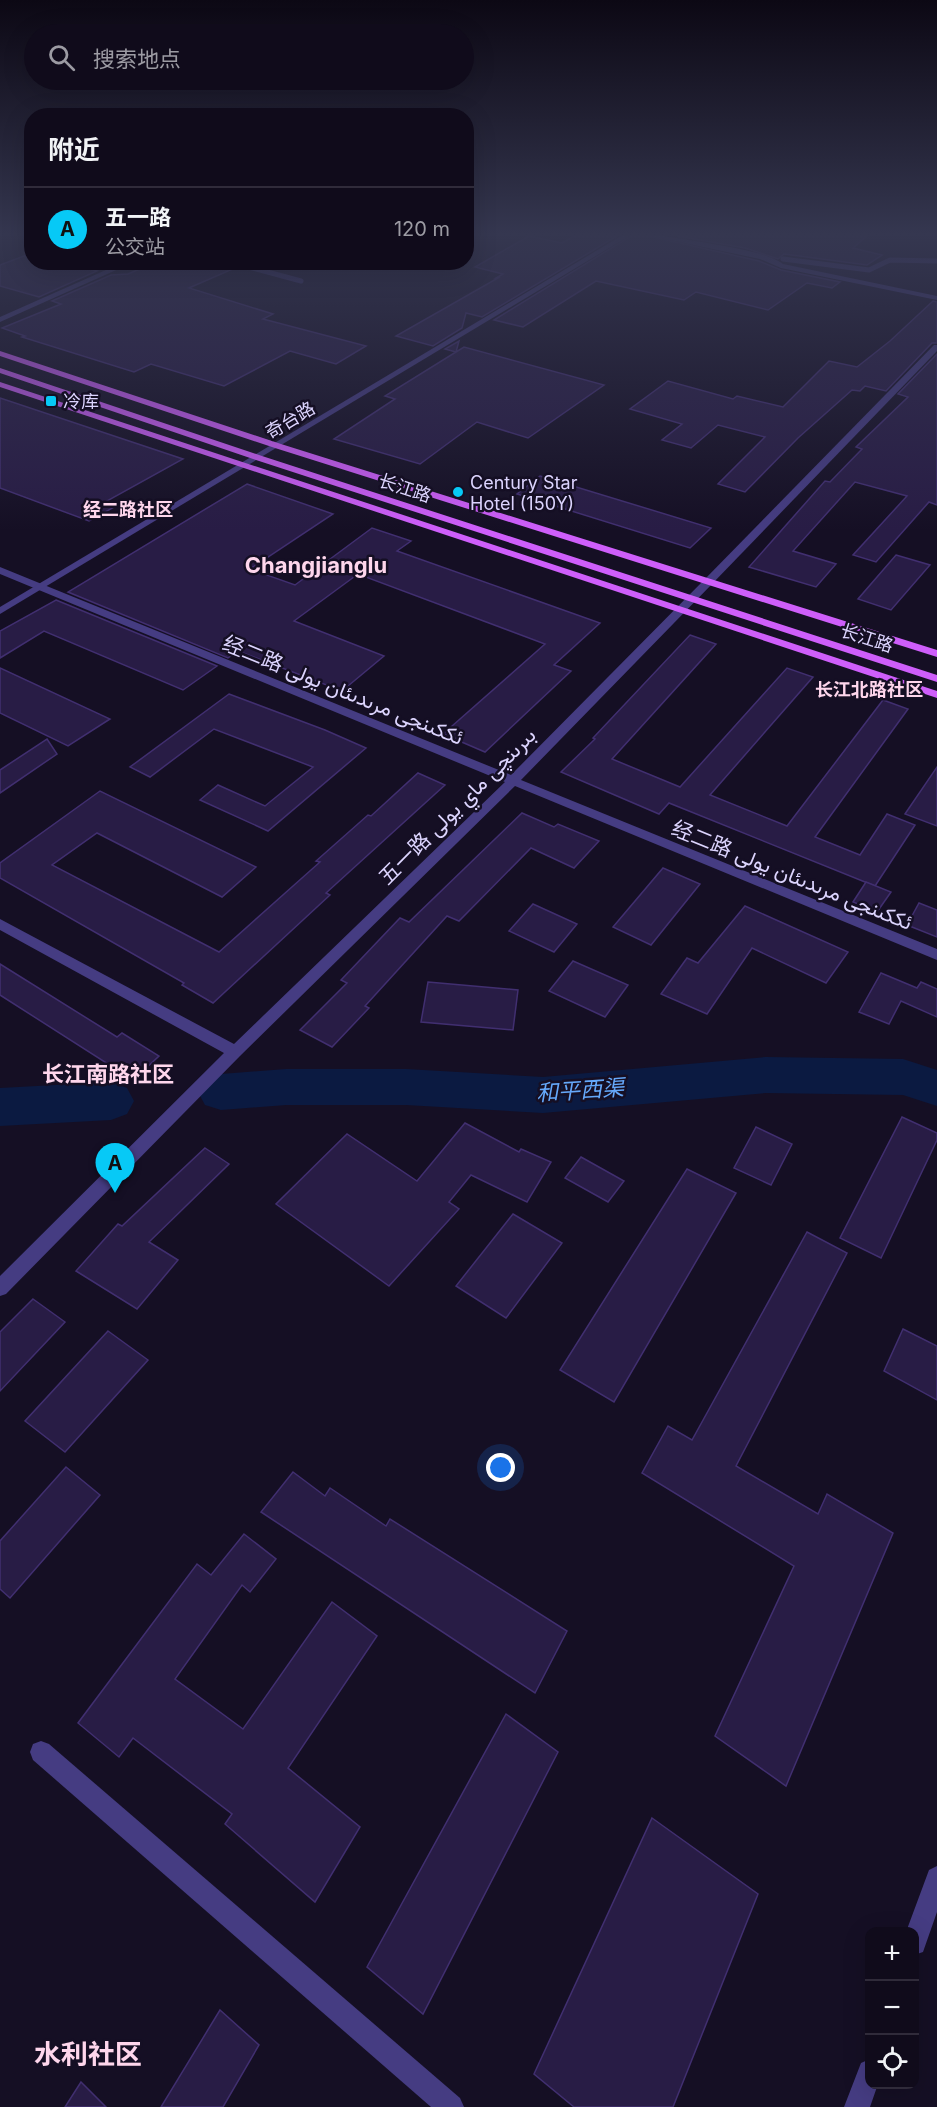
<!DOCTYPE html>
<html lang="zh">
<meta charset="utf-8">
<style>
body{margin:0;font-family:Inter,Vazirmatn,"Noto Sans SC",sans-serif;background:#191424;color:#f1f3f6}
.controls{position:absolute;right:18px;bottom:18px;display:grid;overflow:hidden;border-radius:12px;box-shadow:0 6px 24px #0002}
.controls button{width:54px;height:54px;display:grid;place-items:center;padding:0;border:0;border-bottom:2px solid #302b3a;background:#100b1b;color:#f1f3f6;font:30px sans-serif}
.you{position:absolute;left:501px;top:1468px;width:21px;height:21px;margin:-15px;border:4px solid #fff;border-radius:50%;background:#1a73e8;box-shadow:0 0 0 9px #1a73e833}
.badge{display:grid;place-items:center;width:39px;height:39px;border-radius:50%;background:#07c9f6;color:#111;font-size:20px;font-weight:700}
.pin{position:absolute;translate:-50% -50px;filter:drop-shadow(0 2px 3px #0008)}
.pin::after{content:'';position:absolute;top:32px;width:21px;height:18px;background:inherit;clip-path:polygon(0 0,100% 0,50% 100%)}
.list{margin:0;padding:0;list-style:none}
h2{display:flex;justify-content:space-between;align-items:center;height:78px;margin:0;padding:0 24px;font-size:26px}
h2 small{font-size:20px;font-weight:400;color:#9c9ba3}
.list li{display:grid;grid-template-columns:39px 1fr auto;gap:18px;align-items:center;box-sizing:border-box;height:84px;padding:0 24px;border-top:2px solid #302b3a}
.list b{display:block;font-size:22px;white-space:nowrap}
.list p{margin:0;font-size:20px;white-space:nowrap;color:#9c9ba3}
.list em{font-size:20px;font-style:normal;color:#9c9ba3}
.icon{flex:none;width:33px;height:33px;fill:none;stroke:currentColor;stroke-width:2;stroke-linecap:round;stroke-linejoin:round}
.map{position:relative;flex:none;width:937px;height:2107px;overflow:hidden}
.search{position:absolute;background:#100b1b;box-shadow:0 6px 24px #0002;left:24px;top:24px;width:450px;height:66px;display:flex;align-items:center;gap:15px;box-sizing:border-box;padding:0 21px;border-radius:33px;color:#9c9ba3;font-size:22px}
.panel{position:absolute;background:#100b1b;box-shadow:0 6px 24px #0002;left:24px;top:108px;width:450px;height:162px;border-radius:24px}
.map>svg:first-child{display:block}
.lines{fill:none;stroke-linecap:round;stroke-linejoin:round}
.river{fill:#0b1a41;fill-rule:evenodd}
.building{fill:#281c45;stroke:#412f70;stroke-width:1.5}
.service{stroke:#453c82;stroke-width:5}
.minor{fill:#453c82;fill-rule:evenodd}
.tertiary{fill:#453c82;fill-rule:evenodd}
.primary{fill:#ce5efa;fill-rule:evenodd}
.poi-dot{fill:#07c9f6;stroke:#150f24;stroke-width:2}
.labels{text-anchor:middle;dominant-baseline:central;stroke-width:5;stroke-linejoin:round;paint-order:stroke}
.far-poi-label{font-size:18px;fill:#dcd4fe;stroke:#150f24;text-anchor:start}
.far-street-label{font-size:18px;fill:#dcd4fe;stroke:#150f24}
.far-neighbourhood-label{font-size:18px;font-weight:bold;fill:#fed6ec;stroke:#150f24}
.street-label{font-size:21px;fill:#dcd4fe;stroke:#150f24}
.far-district-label{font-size:22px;font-weight:bold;fill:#fed6ec;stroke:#150f24}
.neighbourhood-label{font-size:22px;font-weight:bold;fill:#fed6ec;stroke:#150f24}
.water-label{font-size:22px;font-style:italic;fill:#65a8fa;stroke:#150f24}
.near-neighbourhood-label{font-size:27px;font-weight:bold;fill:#fed6ec;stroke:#150f24}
</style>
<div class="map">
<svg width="937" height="2107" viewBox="0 0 937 2107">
<rect width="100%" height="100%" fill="#150f24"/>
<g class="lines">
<!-- river -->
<g class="river">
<polygon points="766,1057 903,1059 937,1070 937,1106 903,1095 766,1093 543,1113 406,1105 286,1105 221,1110 205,1105 198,1092 205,1079 221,1074 286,1069 406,1069 543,1077"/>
<polygon points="111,1082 127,1088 134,1101 127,1114 111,1120 0,1126 0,1088"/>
</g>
</g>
<!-- building -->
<g class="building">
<polygon points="529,236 562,243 574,236 617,236 482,317 466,313 462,328 433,346 396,336 498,278 496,278 503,274 475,267"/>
<polygon points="631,236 649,236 759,261 781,270 840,282 832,288 807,283 768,310 696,292 684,300 596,281 523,327 494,320"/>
<polygon points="677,236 867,236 853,248 882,255 867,265 784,254 778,259 745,248"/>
<polygon points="32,253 32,262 65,262 97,271 39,297 0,286 0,265"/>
<polygon points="156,262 225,262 235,268 189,288 273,314 263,319 366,346 336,364 290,351 224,386 151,364 134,372 22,337 25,336 2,328 61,304 52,301 111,275 128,274"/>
<polygon points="933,301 937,302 937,343 932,343 886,391 865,386 860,391 852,390 798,438 745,492 718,484 765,437 718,425 691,448 662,440 682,424 630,409 668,381 733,399 737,396 783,407 829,361 857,367 890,341"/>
<polygon points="459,341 456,352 464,347 604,385 528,438 477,422 420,464 334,439 395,399 385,396 456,352 445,349"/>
<polygon points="937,354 937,505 929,502 876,562 853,555 907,496 855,482 793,551 836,564 816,587 749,567 825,481 830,482 862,449 856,447 908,397 898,394"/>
<polygon points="0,398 183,459 105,502 116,506 89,521 0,488"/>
<polygon points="540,476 711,528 690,548 517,494"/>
<polygon points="247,484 333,514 250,569 295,585 372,528 411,541 397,551 600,623 554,665 571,671 485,752 443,734 545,644 358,574 294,621 384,656 342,691 238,651 228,658 68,592"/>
<polygon points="896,555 930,565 891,610 858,599"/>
<polygon points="56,600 217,666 183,690 44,631 0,658 0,631"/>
<polygon points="690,635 716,644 612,759 680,787 787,668 813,677 710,795 787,826 883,700 908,709 815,837 860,855 887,814 915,825 875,886 669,803 659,814 561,772 595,739 593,738"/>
<polygon points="0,668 110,719 68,746 0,713"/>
<polygon points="229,694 325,730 366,748 268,831 200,800 218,785 265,806 313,767 214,729 150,777 130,767"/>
<polygon points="47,739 57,754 0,793 0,770"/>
<polygon points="937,767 937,826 905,814"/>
<polygon points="418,773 445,785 326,893 330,895 213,1003 182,985 184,983 0,878 0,863 100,791 256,867 222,897 97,833 52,865 219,952 320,862 316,861 368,815 371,816"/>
<polygon points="522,813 554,827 558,824 599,841 574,868 531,848 459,921 447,916 365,1006 369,1008 332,1047 300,1030 347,983 341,980 400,918 409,922"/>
<polygon points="663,868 700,884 651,945 613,927"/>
<polygon points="866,882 891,892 877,912 853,902"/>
<polygon points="919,903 937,910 937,937 907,925"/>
<polygon points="533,904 577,924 554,952 509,931"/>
<polygon points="745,906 848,952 826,983 752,948 707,1014 661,994 687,958 698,963"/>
<polygon points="573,961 628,985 605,1017 549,991"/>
<polygon points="0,964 117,1037 122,1033 159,1056 133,1080 0,995"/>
<polygon points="881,973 917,988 921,982 937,989 937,1017 901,1001 889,1024 859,1012"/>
<polygon points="428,982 518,990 513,1030 421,1022"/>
<polygon points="902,1117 937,1133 937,1140 881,1258 840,1238"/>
<polygon points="465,1123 519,1152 521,1149 551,1162 527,1202 471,1175 449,1202 459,1209 389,1286 276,1204 347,1134 417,1181"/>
<polygon points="756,1127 792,1144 771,1185 734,1168"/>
<polygon points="205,1148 229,1164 149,1242 178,1260 137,1309 76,1271 118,1224 122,1226"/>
<polygon points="581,1157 624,1181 608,1202 565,1178"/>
<polygon points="687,1169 736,1193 614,1402 560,1370"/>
<polygon points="513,1214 562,1243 506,1318 456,1286"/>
<polygon points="807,1232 847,1253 736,1466 818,1514 827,1494 893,1533 786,1786 715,1736 794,1566 642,1473 668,1426 692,1440"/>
<polygon points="33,1299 65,1322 0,1391 0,1332"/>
<polygon points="903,1329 937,1346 937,1400 884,1371"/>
<polygon points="108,1331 148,1360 65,1452 25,1421"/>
<polygon points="66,1467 100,1495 10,1598 0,1589 0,1541"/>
<polygon points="293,1472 325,1496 330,1488 386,1526 390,1519 567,1631 535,1693 261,1512"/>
<polygon points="244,1534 276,1559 250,1592 242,1585 175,1679 243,1729 332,1602 377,1636 288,1768 360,1827 315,1902 225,1824 232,1814 133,1738 119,1757 78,1723 197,1564 211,1575"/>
<polygon points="506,1714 558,1752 423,2014 367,1967"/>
<polygon points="652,1818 758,1894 673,2107 574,2107 534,2074"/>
<polygon points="220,2010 259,2045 223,2107 161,2107"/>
<polygon points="81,2082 106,2107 65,2107"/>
</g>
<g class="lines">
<!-- service -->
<g class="service">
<polyline points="783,259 869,270 890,260 937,261"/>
<polyline points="230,262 301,281"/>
</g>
<!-- minor -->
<g class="minor">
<path d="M651 236H664C690 241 765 249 783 264L937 296V300L781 268 760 259Z"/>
<polygon points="124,262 134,262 0,322 0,317"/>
<polygon points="0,567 511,775 704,580 712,580 712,584 521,780 937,949 937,960 515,786 240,1056 6,1294 0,1296 0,1276 224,1053 0,930 0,919 234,1044 505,782 0,574"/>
<polygon points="41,1741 49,1744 460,2098 464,2107 431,2107 33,1760 30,1752 33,1744"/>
<polygon points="937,1866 937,1912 923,1952 914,1955 914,1932 906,1932 929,1870"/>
<polygon points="870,2059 870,2084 878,2084 870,2107 844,2107 861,2063"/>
</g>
<!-- tertiary -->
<g class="tertiary">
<polygon points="621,236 629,236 0,614 0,607"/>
<polygon points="934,345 937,345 937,351 712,584 704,584 704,580"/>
</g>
<!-- primary -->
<g class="primary">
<polygon points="0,351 281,444 937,650 937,657 275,448 0,356"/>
<polygon points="0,368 262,456 937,675 937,682 256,460 0,373"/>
<polygon points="0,382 937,691 937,698 0,387"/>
</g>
</g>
<!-- sky -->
<linearGradient id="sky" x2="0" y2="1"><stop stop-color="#0c0814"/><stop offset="0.44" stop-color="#353750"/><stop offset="1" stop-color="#353750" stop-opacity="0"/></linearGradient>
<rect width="937" height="531" fill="url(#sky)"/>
<!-- markers -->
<g class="poi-dot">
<rect x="45" y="395" width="12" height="12" rx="3"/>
<circle cx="458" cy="492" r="6"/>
</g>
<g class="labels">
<!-- far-poi labels -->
<g class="far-poi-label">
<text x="63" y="401">冷库</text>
<text x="470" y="482">Century Star<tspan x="470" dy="21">Hotel (150Y)</tspan></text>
</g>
<!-- far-street labels -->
<g class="far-street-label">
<text transform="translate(290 420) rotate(-31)">奇台路</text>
<text transform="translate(405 488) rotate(18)">长江路</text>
<text transform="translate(867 638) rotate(18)">长江路</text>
</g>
<!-- far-neighbourhood labels -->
<g class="far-neighbourhood-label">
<text x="128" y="509">经二路社区</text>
<text x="869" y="689">长江北路社区</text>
</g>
<!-- street labels -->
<g class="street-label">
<text transform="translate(343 690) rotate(22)">经二路 ئككىنجى مرىدىئان يولى</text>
<text transform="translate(457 806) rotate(-45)">五一路 بىرىنچى ماي يولى</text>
<text transform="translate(792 875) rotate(22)">经二路 ئككىنجى مرىدىئان يولى</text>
</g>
<!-- far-district labels -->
<g class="far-district-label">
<text x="316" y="565">Changjianglu</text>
</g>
<!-- neighbourhood labels -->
<g class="neighbourhood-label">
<text x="108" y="1074">长江南路社区</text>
</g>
<!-- water labels -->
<g class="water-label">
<text transform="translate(580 1090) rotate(-4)">和平西渠</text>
</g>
<!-- near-neighbourhood labels -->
<g class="near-neighbourhood-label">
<text x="88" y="2054">水利社区</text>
</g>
</g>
</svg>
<div class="controls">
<button>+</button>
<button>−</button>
<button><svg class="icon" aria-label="locate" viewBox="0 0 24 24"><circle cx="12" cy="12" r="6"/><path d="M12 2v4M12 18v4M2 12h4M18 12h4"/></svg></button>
</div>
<div class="you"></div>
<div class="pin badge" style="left:115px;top:1193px">A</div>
<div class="search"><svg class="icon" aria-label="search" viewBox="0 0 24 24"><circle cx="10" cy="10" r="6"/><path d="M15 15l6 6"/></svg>搜索地点</div>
<section class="panel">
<h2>附近<small></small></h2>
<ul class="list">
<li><span class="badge">A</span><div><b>五一路</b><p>公交站</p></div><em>120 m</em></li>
</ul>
</section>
</div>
